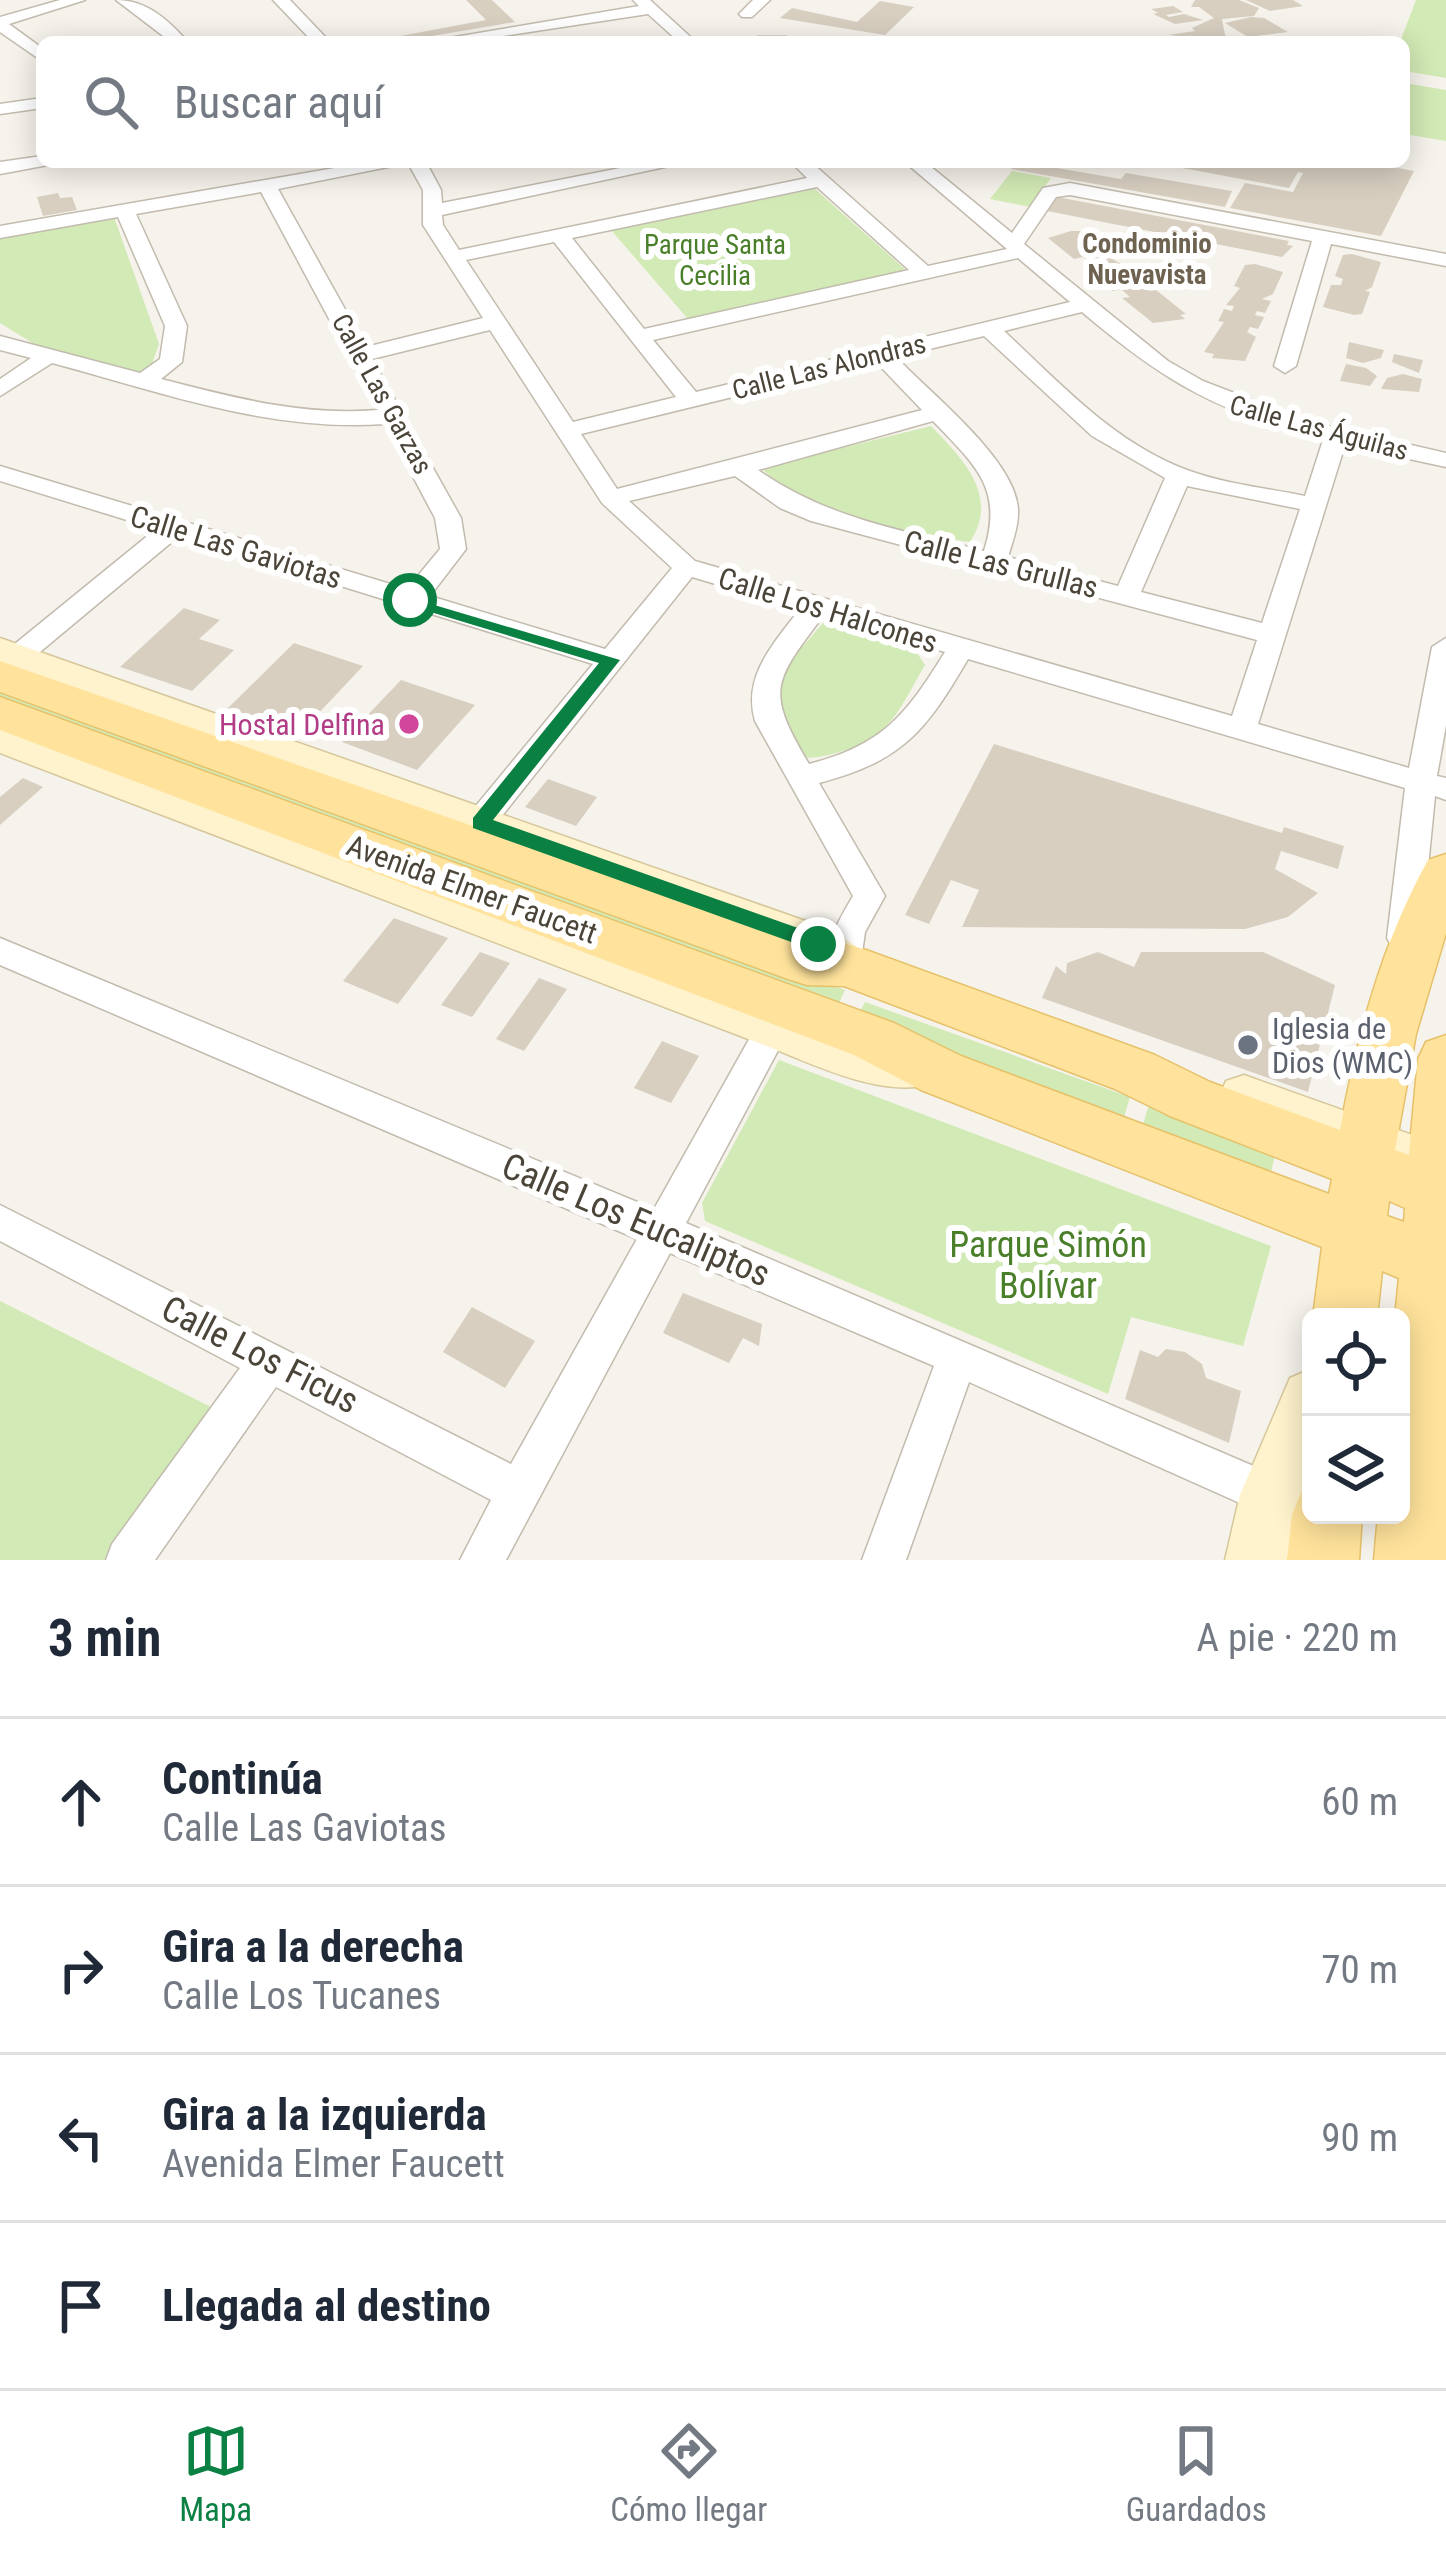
<!DOCTYPE html>
<html lang="es">
<meta charset="utf-8">
<style>
body{margin:0;font-family:"Roboto Condensed",sans-serif;background:#f2f2f3;color:#1f2937}
.controls{position:absolute;right:36px;bottom:36px;display:grid;overflow:hidden;border-radius:18px;box-shadow:0 6px 30px #0003}
.controls button{width:108px;height:108px;display:grid;place-items:center;padding:0;border:0;border-bottom:3px solid #e0e1e3;background:#fff;color:#1f2937;font:60px sans-serif}
.stop{position:absolute;width:36px;height:36px;margin:-27px;border:9px solid #0b8043;border-radius:50%;background:#fff}
.stop.end{background:#0b8043;border-color:#fff;box-shadow:0 3px 12px #0008}
.list{margin:0;padding:0;list-style:none}
h2{display:flex;justify-content:space-between;align-items:center;height:156px;margin:0;padding:0 48px;font-size:51px}
h2 small{font-size:39px;font-weight:400;color:#747a83}
.list li{display:grid;grid-template-columns:78px 1fr auto;gap:36px;align-items:center;box-sizing:border-box;height:168px;padding:0 48px;border-top:3px solid #e0e1e3}
.list b{display:block;font-size:45px;white-space:nowrap}
.list p{margin:0;font-size:39px;white-space:nowrap;color:#747a83}
.list em{font-size:39px;font-style:normal;color:#747a83}
.icon{flex:none;width:66px;height:66px;fill:none;stroke:currentColor;stroke-width:2;stroke-linecap:round;stroke-linejoin:round}
.map{position:relative;flex:none;width:1446px;height:1560px;overflow:hidden}
.search{position:absolute;background:#fff;box-shadow:0 6px 30px #0003;left:36px;right:36px;top:36px;height:132px;display:flex;align-items:center;gap:30px;box-sizing:border-box;padding:0 42px;border-radius:18px;color:#747a83;font-size:45px}
.sheet{height:828px;background:#fff}
nav{display:flex;justify-content:space-around;align-items:center;box-sizing:border-box;height:168px;border-top:3px solid #e0e1e3;background:#fff;font-size:33px;color:#747a83}
nav a{display:grid;justify-items:center;gap:6px}
nav .on{color:#0b8043}
.map>svg:first-child{display:block}
.green{fill:#d2eab5}
.building{fill:#d8cfc1}
.lines{fill:none;stroke-linecap:round;stroke-linejoin:round}
.street-casing{stroke:#c2bbae;stroke-width:3}
.secondary-casing{stroke:#d6c79b;stroke-width:3}
.primary-casing{stroke:#e6c16a;stroke-width:3}
.street{fill:#fff;fill-rule:evenodd}
.secondary{fill:#fff3cd;fill-rule:evenodd}
.primary{fill:#ffe39c;fill-rule:evenodd}
.route{fill:#0b8043}
.hotel-dot{fill:#d1479c;stroke:#fff;stroke-width:4.5}
.worship-dot{fill:#6b7280;stroke:#fff;stroke-width:4.5}
.labels{text-anchor:middle;dominant-baseline:central;stroke-width:12;stroke-linejoin:round;paint-order:stroke}
.far-neighbourhood-label{font-size:27px;font-weight:bold;fill:#6e6250;stroke:#fff}
.far-park-label{font-size:27px;fill:#4a7f2a;stroke:#fff}
.far-street-label{font-size:27px;fill:#4b4439;stroke:#fff}
.street-label{font-size:30px;fill:#4b4439;stroke:#fff}
.hotel-label{font-size:30px;fill:#b23c85;stroke:#fff;text-anchor:end}
.worship-label{font-size:30px;fill:#5b616d;stroke:#fff;text-anchor:start}
.near-street-label{font-size:36px;fill:#4b4439;stroke:#fff}
.near-park-label{font-size:36px;fill:#4a7f2a;stroke:#fff}
</style>
<div class="map">
<svg width="1446" height="1560" viewBox="0 0 1446 1560">
<rect width="100%" height="100%" fill="#f6f3ec"/>
<!-- green -->
<g class="green">
<polygon points="1416,0 1446,0 1446,78 1404,71 1404,42 1400,42"/>
<polygon points="1404,83 1446,90 1446,141 1404,134"/>
<polygon points="1012,171 1051,178 1030,207 990,199"/>
<polygon points="815,189 907,271 688,319 611,230"/>
<polygon points="114,217 159,344 152,364 143,373 34,344 0,323 0,237"/>
<path d="M931 426C963 459 1000 496 970 542 907 534 808 512 761 468Z"/>
<path d="M823 623 917 653 925 665C899 709 891 738 839 752 825 756 814 759 800 757L774 721 779 674Z"/>
<polygon points="22,689 845,990 831,1020 0,710 0,691"/>
<polygon points="865,1002 1130,1097 1124,1117 853,1025"/>
<polygon points="779,1060 1271,1246 1243,1346 1131,1317 1108,1394 705,1221 702,1203"/>
<polygon points="1149,1104 1276,1150 1271,1173 1143,1125"/>
<polygon points="0,1301 215,1409 110,1560 0,1560"/>
</g>
<!-- building -->
<g class="building">
<polygon points="466,0 492,0 515,22 397,42 368,42 486,20"/>
<polygon points="1195,0 1239,0 1259,8 1254,16 1222,19 1225,35 1237,42 1168,35 1195,31 1192,28 1214,18 1199,7 1191,7"/>
<polygon points="1246,0 1293,0 1303,6 1270,11"/>
<polygon points="880,1 914,7 885,35 780,18 792,8 857,22"/>
<polygon points="1173,6 1183,12 1166,15 1169,17 1184,14 1203,20 1175,24 1153,14 1158,13 1151,9"/>
<polygon points="1251,17 1264,18 1288,32 1248,37 1225,23"/>
<polygon points="1017,162 1054,162 1051,167 1121,179 1126,173 1232,191 1225,207 1011,169"/>
<polygon points="1180,162 1366,162 1414,171 1381,236 1230,208 1245,183 1293,192 1303,173 1298,172 1289,188 1177,167"/>
<polygon points="58,193 60,198 72,197 77,210 43,216 37,197"/>
<polygon points="1057,197 1289,241 1287,245 1293,246 1282,257 1047,211 1045,207"/>
<polygon points="1071,231 1082,231 1107,251 1101,252 1129,269 1122,270 1127,274 1133,272 1148,284 1142,285 1149,291 1156,290 1186,314 1180,315 1185,319 1153,323 1122,298 1130,297 1121,289 1113,291 1100,280 1107,278 1082,266 1091,264 1083,257 1074,259 1048,238"/>
<polygon points="1352,254 1381,262 1372,287 1365,291 1370,292 1362,314 1354,315 1323,307 1331,285 1341,285 1343,279 1335,276 1343,255"/>
<polygon points="1255,264 1283,272 1273,294 1262,299 1271,301 1265,313 1257,311 1255,315 1264,317 1258,329 1250,327 1247,332 1256,337 1245,361 1212,358 1214,354 1204,352 1224,322 1218,321 1224,309 1232,311 1234,306 1226,305 1240,288 1234,286 1245,265"/>
<polygon points="1349,342 1384,350 1381,358 1363,363 1346,358"/>
<polygon points="1394,354 1423,360 1419,373 1392,362"/>
<polygon points="1346,364 1366,368 1377,376 1370,386 1340,381"/>
<polygon points="1403,374 1422,379 1419,392 1381,389 1387,378"/>
<polygon points="184,608 220,620 199,639 234,650 192,691 120,667"/>
<polygon points="294,643 363,666 300,733 228,708"/>
<polygon points="401,680 475,705 417,770 342,742"/>
<polygon points="994,744 1282,833 1284,827 1344,846 1338,869 1281,851 1275,869 1318,893 1288,917 1245,929 962,927 979,890 951,880 929,924 905,915"/>
<polygon points="23,778 43,787 0,825 0,797"/>
<polygon points="548,779 597,797 576,826 525,807"/>
<polygon points="394,918 448,938 398,1004 343,981"/>
<polygon points="480,952 510,963 472,1017 441,1005"/>
<polygon points="1098,952 1134,967 1141,952 1263,952 1335,985 1308,1092 1042,998 1056,966 1066,974 1067,963"/>
<polygon points="539,978 567,989 524,1051 496,1039"/>
<polygon points="662,1041 699,1056 671,1103 634,1088"/>
<polygon points="683,1293 762,1324 759,1346 743,1338 729,1363 663,1333"/>
<polygon points="472,1307 535,1341 505,1388 443,1352"/>
<polygon points="1166,1349 1185,1352 1202,1364 1206,1378 1241,1391 1229,1443 1125,1399 1140,1350 1158,1357"/>
</g>
<g class="lines">
<!-- street casing -->
<g class="street-casing">
<g id="street">
<polygon points="60,0 85,0 9,24 42,48 42,61 0,32 0,17"/>
<path d="M116 0C147 0 168 20 188 42H171Z"/>
<polygon points="273,0 290,0 330,42 313,42"/>
<polygon points="633,0 650,0 696,42 679,42 648,14 464,42 425,42 639,6"/>
<polygon points="753,0 770,0 752,17 742,17 739,14"/>
<polygon points="758,37 786,37 794,42 750,42"/>
<polygon points="42,98 42,108 0,114 0,104"/>
<polygon points="42,156 42,162 48,165 0,174 0,162"/>
<path d="M369 162H426L441 190 442 203 651 162H688L442 215 443 225 459 250 807 178 791 162H811L928 266 1007 249 905 162H925L1012 233 1043 188 1070 183 1446 254V266L1331 244 1296 366 1285 373 1274 366 1312 241 1070 195 1056 197 1024 244 1168 361 1203 381 1307 421 1446 453V467L1345 445 1258 724 1409 768 1432 647 1446 638V725L1437 776 1446 778V800L1435 796 1421 938 1416 947 1404 951 1392 947 1387 938 1405 788 968 659C926 731 903 761 819 783L885 896 865 932 859 974 847 978 835 974C821 947 839 920 853 896L755 721C742 676 774 643 800 609L692 577 478 846H456L451 838 456 830 593 664 179 536 10 677 0 680V656L156 529 0 481V466L407 589 440 549 435 518 385 424C267 432 165 393 52 363L0 396V379L31 358 0 350V336L140 373 160 359 165 326 118 217 0 238V226ZM408 163 423 190V225L483 318 366 347 278 189ZM817 187 909 270 644 329 572 238ZM261 192 378 410C301 416 236 398 161 379L182 362 187 326 136 214ZM554 242 676 397 573 422 466 260ZM1018 258 1070 302 696 392 653 340ZM1082 312C1166 383 1216 411 1323 440L1305 496C1266 488 1225 484 1187 470 1114 443 1060 383 1004 331ZM490 330 602 503 672 568 605 649 430 596 466 549 461 518 372 359ZM984 336 1092 436 1165 478 1118 586 1008 557C1013 540 1021 520 1017 502 1008 454 929 392 896 357ZM876 362 922 410 617 489 581 434ZM933 421C975 465 1004 488 984 551 902 530 828 519 758 470ZM735 476 780 508 811 521 1257 640 1232 716 695 561 629 501ZM1187 486 1300 509 1262 623 1141 592ZM823 616 945 652C906 715 883 745 809 764 765 690 773 683 823 616Z"/>
<polygon points="0,938 654,1209 761,1018 773,1014 785,1018 790,1028 686,1223 1286,1480 1293,1495 1286,1510 1271,1517 969,1382 906,1560 862,1560 934,1366 670,1253 506,1560 460,1560 491,1500 276,1387 155,1560 106,1560 112,1544 240,1368 0,1241 0,1205 511,1464 637,1239 0,965"/>
</g>
</g>
<!-- secondary casing -->
<g class="secondary-casing">
<g id="secondary">
<path d="M0 638 834 931 864 952 870 965 864 978C837 987 823 972 802 957L0 664Z"/>
<path d="M0 724 787 1013 864 1038 934 1053 941 1068 934 1083C881 1101 806 1060 756 1042L0 753Z"/>
<polygon points="1244,1075 1446,1147 1446,1193 1226,1111 1219,1096 1226,1081"/>
<polygon points="1311,1369 1311,1471 1287,1560 1225,1560 1240,1495 1290,1378"/>
</g>
</g>
<!-- primary casing -->
<g class="primary-casing">
<g id="primary">
<path d="M0 661 808 943 847 944 866 950 1155 1055 1210 1082 1340 1130C1357 1036 1382 943 1428 860L1446 854V933L1416 1034 1395 1150 1409 1155 1418 1059 1426 1042 1446 1035V1560H1374L1378 1515H1401V1317H1395L1399 1278 1382 1271 1377 1317H1313L1322 1247 921 1090 854 1055 0 730V697L894 1023 961 1056 1329 1194 1332 1179 1170 1116 1115 1089 844 986 807 985 788 979 0 692ZM1389 1201 1405 1208 1404 1222 1387 1216Z"/>
<polygon points="1311,1486 1311,1515 1362,1515 1359,1560 1287,1560 1292,1515 1302,1490"/>
</g>
</g>
<!-- street -->
<use href="#street" class="street"/>
<!-- secondary -->
<use href="#secondary" class="secondary"/>
<!-- primary -->
<use href="#primary" class="primary"/>
</g>
<!-- route -->
<polygon class="route" points="404,596 620,660 493,820 826,938 826,949 811,949 473,828 473,818 599,663 404,604"/>
<!-- markers -->
<circle class="hotel-dot" cx="409" cy="724" r="12"/>
<circle class="worship-dot" cx="1248" cy="1045" r="12"/>
<g class="labels">
<!-- far-neighbourhood labels -->
<g class="far-neighbourhood-label">
<text x="1147" y="244">Condominio<tspan x="1147" dy="31">Nuevavista</tspan></text>
</g>
<!-- far-park labels -->
<g class="far-park-label">
<text x="715" y="245">Parque Santa<tspan x="715" dy="31">Cecilia</tspan></text>
</g>
<!-- far-street labels -->
<g class="far-street-label">
<text transform="translate(829 367) rotate(-14)">Calle Las Alondras</text>
<text transform="translate(382 394) rotate(61)">Calle Las Garzas</text>
<text transform="translate(1319 428) rotate(15)">Calle Las Águilas</text>
</g>
<!-- street labels -->
<g class="street-label">
<text transform="translate(236 547) rotate(17)">Calle Las Gaviotas</text>
<text transform="translate(1001 564) rotate(14)">Calle Las Grullas</text>
<text transform="translate(828 610) rotate(17)">Calle Los Halcones</text>
<text transform="translate(472 889) rotate(20)">Avenida Elmer Faucett</text>
</g>
<!-- hotel labels -->
<g class="hotel-label">
<text x="385" y="724">Hostal Delfina</text>
</g>
<!-- worship labels -->
<g class="worship-label">
<text x="1272" y="1028">Iglesia de<tspan x="1272" dy="34">Dios (WMC)</tspan></text>
</g>
<!-- near-street labels -->
<g class="near-street-label">
<text transform="translate(636 1220) rotate(23)">Calle Los Eucaliptos</text>
<text transform="translate(260 1355) rotate(27)">Calle Los Ficus</text>
</g>
<!-- near-park labels -->
<g class="near-park-label">
<text x="1048" y="1245">Parque Simón<tspan x="1048" dy="41">Bolívar</tspan></text>
</g>
</g>
</svg>
<div class="controls">
<button><svg class="icon" aria-label="locate" viewBox="0 0 24 24"><circle cx="12" cy="12" r="6"/><path d="M12 2v4M12 18v4M2 12h4M18 12h4"/></svg></button>
<button><svg class="icon" aria-label="layers" viewBox="0 0 24 24"><path d="M12 4l9 5-9 5-9-5zM3 14l9 5 9-5"/></svg></button>
</div>
<div class="stop" style="left:410px;top:600px"></div>
<div class="stop end" style="left:818px;top:944px"></div>
<div class="search"><svg class="icon" aria-label="search" viewBox="0 0 24 24"><circle cx="10" cy="10" r="6"/><path d="M15 15l6 6"/></svg>Buscar aquí</div>
</div>
<section class="sheet">
<h2>3 min<small>A pie · 220 m</small></h2>
<ul class="list">
<li><svg class="icon" aria-label="ahead" viewBox="0 0 24 24"><path d="M12 20V5M6 11l6-6 6 6"/></svg><div><b>Continúa</b><p>Calle Las Gaviotas</p></div><em>60 m</em></li>
<li><svg class="icon" aria-label="right" viewBox="0 0 24 24"><path d="M7 20v-9h11M14 6l5 5-5 5"/></svg><div><b>Gira a la derecha</b><p>Calle Los Tucanes</p></div><em>70 m</em></li>
<li><svg class="icon" aria-label="left" viewBox="0 0 24 24"><path d="M17 20v-9H6M10 6l-5 5 5 5"/></svg><div><b>Gira a la izquierda</b><p>Avenida Elmer Faucett</p></div><em>90 m</em></li>
<li><svg class="icon" aria-label="arrive" viewBox="0 0 24 24"><path d="M6 21V4h12l-3 4 3 4H6"/></svg><div><b>Llegada al destino</b></div></li>
</ul>
</section>
<nav>
<a class="on"><svg class="icon" aria-label="map" viewBox="0 0 24 24"><path d="M3 6l6-2 6 2 6-2v14l-6 2-6-2-6 2zM9 4v14M15 6v14"/></svg>Mapa</a>
<a><svg class="icon" aria-label="directions" viewBox="0 0 24 24"><path d="M12 3l9 9-9 9-9-9zM9 14v-3h6M13 9l2 2-2 2"/></svg>Cómo llegar</a>
<a><svg class="icon" aria-label="saved" viewBox="0 0 24 24"><path d="M7 4h10v16l-5-4-5 4z"/></svg>Guardados</a>
</nav>
